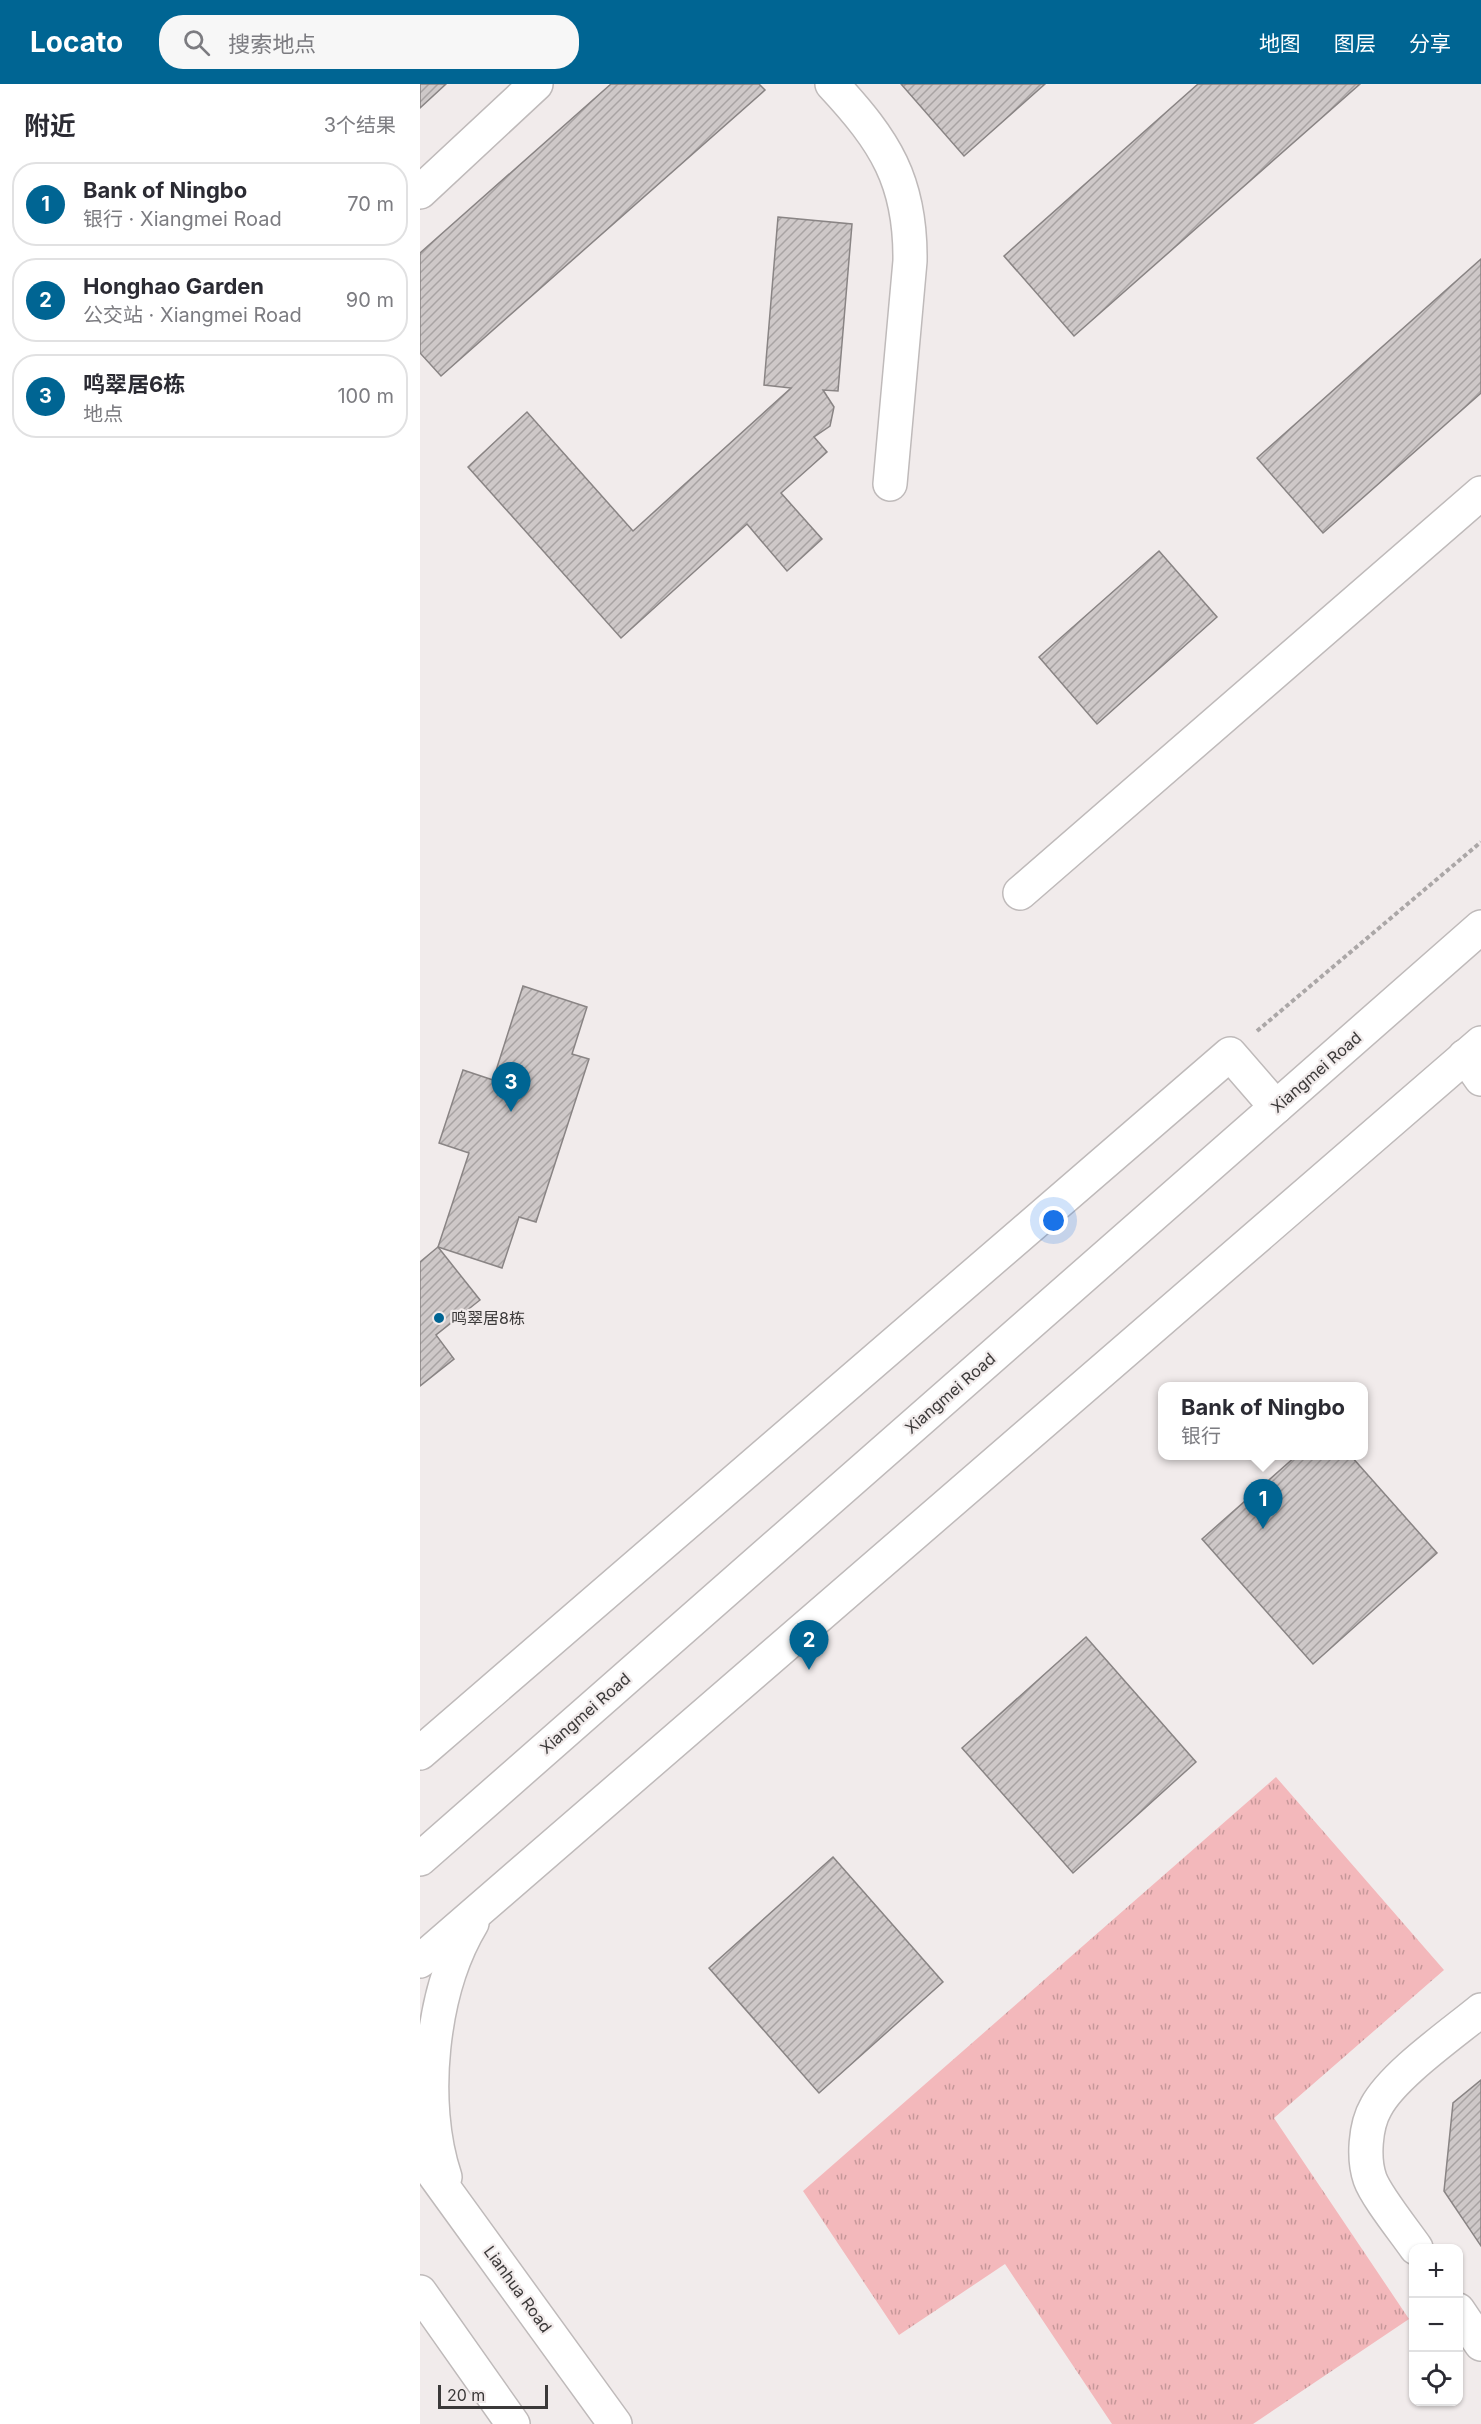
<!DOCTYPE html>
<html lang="zh">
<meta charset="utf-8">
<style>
body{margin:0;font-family:Inter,"Noto Sans SC",sans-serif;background:#f7f7f7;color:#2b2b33}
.controls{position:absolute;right:18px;bottom:18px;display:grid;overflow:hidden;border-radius:12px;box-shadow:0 2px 4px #0004}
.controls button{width:54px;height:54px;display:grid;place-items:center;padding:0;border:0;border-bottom:2px solid #e1e1e2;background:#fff;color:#2b2b33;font:30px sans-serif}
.scale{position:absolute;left:18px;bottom:15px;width:110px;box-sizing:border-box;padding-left:6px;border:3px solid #3b3939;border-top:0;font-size:16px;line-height:21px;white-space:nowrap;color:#3b3939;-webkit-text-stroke:4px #f1ebeb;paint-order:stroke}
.you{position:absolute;left:634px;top:1137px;width:21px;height:21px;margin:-15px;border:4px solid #fff;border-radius:50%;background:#1a73e8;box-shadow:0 0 0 9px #1a73e833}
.badge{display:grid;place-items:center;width:39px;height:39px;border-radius:50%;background:#006593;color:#fff;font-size:20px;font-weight:700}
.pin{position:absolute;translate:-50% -50px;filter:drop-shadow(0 2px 3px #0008)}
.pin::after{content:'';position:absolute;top:32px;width:21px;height:18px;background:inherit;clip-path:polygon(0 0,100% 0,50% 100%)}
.popup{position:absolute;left:738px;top:1298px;width:210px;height:78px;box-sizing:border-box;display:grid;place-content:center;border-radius:12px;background:#fff;filter:drop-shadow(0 2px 4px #0005);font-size:20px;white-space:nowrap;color:#7c7c81}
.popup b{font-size:22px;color:#2b2b33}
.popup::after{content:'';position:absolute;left:50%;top:100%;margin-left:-12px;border:12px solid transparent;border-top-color:#fff}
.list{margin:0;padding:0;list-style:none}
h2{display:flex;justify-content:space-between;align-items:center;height:78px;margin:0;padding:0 24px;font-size:26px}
h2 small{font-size:20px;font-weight:400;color:#7c7c81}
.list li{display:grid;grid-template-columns:39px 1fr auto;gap:18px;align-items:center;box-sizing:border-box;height:84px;margin:0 12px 12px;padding:0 12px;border:2px solid #e1e1e2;border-radius:24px}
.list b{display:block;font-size:22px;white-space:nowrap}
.list p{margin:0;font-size:20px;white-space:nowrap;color:#7c7c81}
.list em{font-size:20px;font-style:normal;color:#7c7c81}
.icon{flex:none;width:33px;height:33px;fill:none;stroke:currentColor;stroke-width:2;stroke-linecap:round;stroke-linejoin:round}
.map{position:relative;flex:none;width:1061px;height:2340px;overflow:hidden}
header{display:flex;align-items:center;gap:36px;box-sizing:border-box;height:84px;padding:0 30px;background:#006593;color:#fff}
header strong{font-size:28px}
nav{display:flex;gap:33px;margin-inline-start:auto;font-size:21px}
.search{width:420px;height:54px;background:#f7f7f7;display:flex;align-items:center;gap:15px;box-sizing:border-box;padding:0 21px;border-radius:24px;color:#7c7c81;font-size:22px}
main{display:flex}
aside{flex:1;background:#fff}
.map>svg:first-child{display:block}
.park{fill:url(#park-tufts)}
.building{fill:url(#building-hatch);stroke:#898484;stroke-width:1.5}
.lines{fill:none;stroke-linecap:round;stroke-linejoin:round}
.minor-casing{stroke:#bfbaba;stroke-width:36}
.major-casing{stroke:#bfbaba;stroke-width:36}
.path{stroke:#aba7a7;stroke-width:4;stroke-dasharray:4.5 3;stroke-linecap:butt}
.minor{stroke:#fff;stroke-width:33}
.major{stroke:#fff;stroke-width:33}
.poi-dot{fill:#006593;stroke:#f1ebeb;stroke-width:2}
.labels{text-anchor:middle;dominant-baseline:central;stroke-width:4.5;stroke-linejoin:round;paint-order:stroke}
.street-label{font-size:16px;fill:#3b3939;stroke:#f1ebeb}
.poi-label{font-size:16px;fill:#3b3939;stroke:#f1ebeb;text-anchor:start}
</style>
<header>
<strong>Locato</strong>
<div class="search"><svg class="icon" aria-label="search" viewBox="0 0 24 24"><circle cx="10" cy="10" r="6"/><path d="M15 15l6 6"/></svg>搜索地点</div>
<nav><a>地图</a><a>图层</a><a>分享</a></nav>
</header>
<main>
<aside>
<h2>附近<small>3个结果</small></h2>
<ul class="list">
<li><span class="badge">1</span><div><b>Bank of Ningbo</b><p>银行 · Xiangmei Road</p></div><em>70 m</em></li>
<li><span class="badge">2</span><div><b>Honghao Garden</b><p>公交站 · Xiangmei Road</p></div><em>90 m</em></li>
<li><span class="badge">3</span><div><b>鸣翠居6栋</b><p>地点</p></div><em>100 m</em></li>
</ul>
</aside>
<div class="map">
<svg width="1061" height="2340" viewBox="0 0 1061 2340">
<defs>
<pattern id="park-tufts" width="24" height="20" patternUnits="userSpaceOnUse" patternTransform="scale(1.5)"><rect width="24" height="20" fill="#f3b8bb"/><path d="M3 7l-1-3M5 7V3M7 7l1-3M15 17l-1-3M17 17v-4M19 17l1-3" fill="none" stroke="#c69799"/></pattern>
<pattern id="building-hatch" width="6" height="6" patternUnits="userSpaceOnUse" patternTransform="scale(1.5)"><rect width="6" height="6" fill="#cec8c8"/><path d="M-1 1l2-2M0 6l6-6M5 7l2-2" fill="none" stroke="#a8a3a3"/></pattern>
</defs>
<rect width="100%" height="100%" fill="#f1ebeb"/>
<!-- park -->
<polygon class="park" points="856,1693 1024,1886 854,2034 989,2235 833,2340 692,2340 585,2180 479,2251 383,2107"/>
<!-- building -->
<g class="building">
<polygon points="0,0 26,0 0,24"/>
<polygon points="191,0 339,0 345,6 21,292 0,269 0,169"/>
<polygon points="481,0 625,0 544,72"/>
<polygon points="778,0 940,0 654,252 584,172"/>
<polygon points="358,133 432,140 418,307 403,306 414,323 410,342 394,353 407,368 361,409 402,455 367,487 327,440 201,554 48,383 107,328 213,447 371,304 344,301"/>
<polygon points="1061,175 1061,309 903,449 837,374"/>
<polygon points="739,467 797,533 677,640 619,573"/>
<polygon points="103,902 167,923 152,970 169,975 116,1138 99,1133 82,1184 18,1163 49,1069 19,1059 43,986 73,996"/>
<polygon points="18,1163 60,1216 16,1251 34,1275 0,1302 0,1178"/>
<polygon points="876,1372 931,1372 1017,1469 893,1580 782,1455"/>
<polygon points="666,1553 776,1678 653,1789 542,1664"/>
<polygon points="413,1773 523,1898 399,2009 289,1884"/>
<polygon points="1061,1996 1061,2162 1024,2107 1033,2019"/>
</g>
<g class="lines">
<!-- minor casing -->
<g class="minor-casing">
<g id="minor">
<path d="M412 0C465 57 491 97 490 177L470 400"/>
<polyline points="0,108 116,0"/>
<polyline points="600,809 1061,409"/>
<polyline points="1045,972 1061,995"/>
<polyline points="0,1669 810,970 856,1023"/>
<path d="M996 2164C985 2148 956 2112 950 2095 943 2075 945 2042 956 2023 973 1991 1032 1950 1061 1926"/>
<polyline points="1038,2226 1061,2260"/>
</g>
</g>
<!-- major casing -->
<g class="major-casing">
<g id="major">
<polyline points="0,1775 1061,843"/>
<polyline points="0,1877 1061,959"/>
<polyline points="0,2071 195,2340"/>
<path d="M25 2093C0 2019 11 1907 52 1839"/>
<polyline points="0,2208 93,2340"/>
</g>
</g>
<!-- path -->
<polyline class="path" points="837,947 1061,758"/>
<!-- minor -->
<use href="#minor" class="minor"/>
<!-- major -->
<use href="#major" class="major"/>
</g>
<!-- markers -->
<circle class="poi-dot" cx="19" cy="1234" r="6"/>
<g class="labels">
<!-- street labels -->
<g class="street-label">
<text transform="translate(896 988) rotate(-41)">Xiangmei Road</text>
<text transform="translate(530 1309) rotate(-41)">Xiangmei Road</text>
<text transform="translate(165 1629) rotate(-41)">Xiangmei Road</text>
<text transform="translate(98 2205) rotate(54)">Lianhua Road</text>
</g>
<!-- poi labels -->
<g class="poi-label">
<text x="31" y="1234">鸣翠居8栋</text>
</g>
</g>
</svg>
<div class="controls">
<button>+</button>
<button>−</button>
<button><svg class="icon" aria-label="locate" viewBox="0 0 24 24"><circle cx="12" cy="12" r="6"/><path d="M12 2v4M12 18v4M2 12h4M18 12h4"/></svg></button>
</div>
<div class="scale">20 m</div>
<div class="you"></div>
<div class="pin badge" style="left:843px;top:1445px">1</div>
<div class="popup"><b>Bank of Ningbo</b>银行</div>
<div class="pin badge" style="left:389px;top:1586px">2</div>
<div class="pin badge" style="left:91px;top:1028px">3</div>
</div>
</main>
